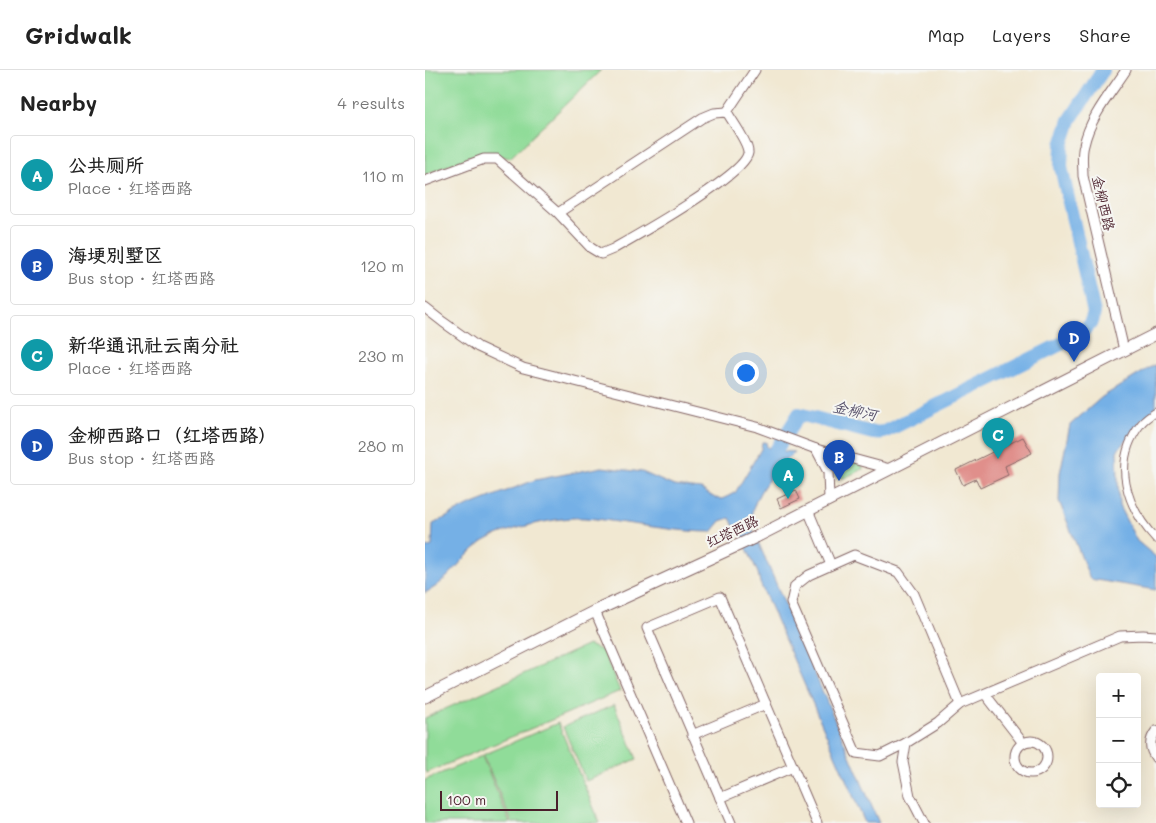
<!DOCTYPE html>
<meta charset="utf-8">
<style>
body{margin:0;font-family:Mali,"LXGW WenKai TC",sans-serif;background:#f6f6f6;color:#222}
.controls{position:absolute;right:15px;bottom:15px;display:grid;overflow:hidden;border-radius:5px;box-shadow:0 5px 20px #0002}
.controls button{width:45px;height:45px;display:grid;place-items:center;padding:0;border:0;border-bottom:1px solid #e0e0e0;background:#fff;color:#222;font:25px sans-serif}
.scale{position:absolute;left:15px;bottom:12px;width:118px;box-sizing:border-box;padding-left:5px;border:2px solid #4a1f2b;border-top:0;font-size:14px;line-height:18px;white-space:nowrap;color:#4a1f2b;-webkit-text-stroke:4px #f6f6f2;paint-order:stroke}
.you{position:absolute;left:320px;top:302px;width:18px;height:18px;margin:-12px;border:4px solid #fff;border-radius:50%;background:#1a73e8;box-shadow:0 0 0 8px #1a73e833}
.badge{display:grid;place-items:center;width:32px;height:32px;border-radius:50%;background:#b5179e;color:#fff;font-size:16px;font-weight:700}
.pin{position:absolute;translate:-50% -41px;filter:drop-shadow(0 1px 2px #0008)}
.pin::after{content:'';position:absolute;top:26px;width:18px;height:15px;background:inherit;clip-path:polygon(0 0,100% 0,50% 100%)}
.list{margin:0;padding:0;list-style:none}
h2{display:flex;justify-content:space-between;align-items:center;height:65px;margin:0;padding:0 20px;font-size:21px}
h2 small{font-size:16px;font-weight:400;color:#767676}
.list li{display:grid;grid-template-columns:32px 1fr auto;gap:15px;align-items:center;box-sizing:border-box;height:80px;margin:0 10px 10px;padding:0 10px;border:1px solid #e0e0e0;border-radius:5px}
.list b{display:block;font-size:19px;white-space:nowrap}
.list p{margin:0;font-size:16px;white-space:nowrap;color:#767676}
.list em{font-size:16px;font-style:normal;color:#767676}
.icon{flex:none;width:28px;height:28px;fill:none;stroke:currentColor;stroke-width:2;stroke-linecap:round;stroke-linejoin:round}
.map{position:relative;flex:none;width:731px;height:753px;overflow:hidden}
header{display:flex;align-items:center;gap:30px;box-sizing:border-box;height:70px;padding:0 25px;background:#fff;border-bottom:1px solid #e0e0e0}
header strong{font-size:24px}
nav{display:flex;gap:28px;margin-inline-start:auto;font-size:18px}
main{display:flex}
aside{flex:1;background:#fff}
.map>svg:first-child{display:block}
.green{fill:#90dc99;stroke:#6d7e62}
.water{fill:#75b0e6;stroke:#606888}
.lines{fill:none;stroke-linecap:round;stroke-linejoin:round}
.river{stroke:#75b0e6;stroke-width:14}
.building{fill:#e08f8b}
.pedestrian-casing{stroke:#846565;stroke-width:9}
.minor-casing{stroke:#846565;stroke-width:11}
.tertiary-casing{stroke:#846565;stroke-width:13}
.pedestrian{stroke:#fff;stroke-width:7}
.minor{stroke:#fff;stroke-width:9}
.tertiary{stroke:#fff;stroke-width:11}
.labels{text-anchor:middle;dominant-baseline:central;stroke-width:4;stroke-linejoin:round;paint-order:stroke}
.street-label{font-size:14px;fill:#4a1f2b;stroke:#f6f6f2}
.water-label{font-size:15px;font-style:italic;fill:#59526c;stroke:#f6f6f2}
</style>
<header>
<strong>Gridwalk</strong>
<nav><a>Map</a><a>Layers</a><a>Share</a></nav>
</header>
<main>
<aside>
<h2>Nearby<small>4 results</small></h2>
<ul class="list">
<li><span class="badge" style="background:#0f9aa8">A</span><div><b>公共厕所</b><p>Place · 红塔西路</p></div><em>110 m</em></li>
<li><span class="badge" style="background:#1a4fb4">B</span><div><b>海埂别墅区</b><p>Bus stop · 红塔西路</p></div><em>120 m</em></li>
<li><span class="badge" style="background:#0f9aa8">C</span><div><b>新华通讯社云南分社</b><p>Place · 红塔西路</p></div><em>230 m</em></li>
<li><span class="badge" style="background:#1a4fb4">D</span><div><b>金柳西路口（红塔西路）</b><p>Bus stop · 红塔西路</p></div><em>280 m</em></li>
</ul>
</aside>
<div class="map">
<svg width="731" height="753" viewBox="0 0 731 753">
<rect width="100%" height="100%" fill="#f6f6f2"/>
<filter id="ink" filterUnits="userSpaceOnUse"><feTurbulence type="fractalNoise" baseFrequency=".02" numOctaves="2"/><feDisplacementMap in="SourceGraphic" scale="10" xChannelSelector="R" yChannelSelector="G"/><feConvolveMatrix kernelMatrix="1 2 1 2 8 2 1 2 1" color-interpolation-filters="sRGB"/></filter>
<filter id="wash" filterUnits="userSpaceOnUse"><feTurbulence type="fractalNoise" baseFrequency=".0096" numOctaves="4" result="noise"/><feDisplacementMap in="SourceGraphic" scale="20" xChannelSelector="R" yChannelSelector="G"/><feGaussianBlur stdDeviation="1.12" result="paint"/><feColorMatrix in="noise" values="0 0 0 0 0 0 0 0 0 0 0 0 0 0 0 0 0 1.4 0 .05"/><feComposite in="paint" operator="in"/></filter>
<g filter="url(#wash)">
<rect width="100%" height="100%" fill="#f1e8d2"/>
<!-- green -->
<g class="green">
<polygon points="0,0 176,0 85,88 56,82 0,105"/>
<polygon points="406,388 437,394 438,399 419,408 411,407 404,389"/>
<polygon points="163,575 178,581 195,621 1,703 0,700 0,648"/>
<polygon points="189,635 212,689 161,711 138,657"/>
<polygon points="133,653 175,753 87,753 58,685"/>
<polygon points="57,686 85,753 0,753 0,710"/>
</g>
<!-- water -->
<g class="water">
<polygon points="731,294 731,338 716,351 692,381 694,436 712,471 731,487 731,520 665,509 634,431 635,403 645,355 677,327"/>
<path d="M337 372H341L342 377 356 381 369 382C348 403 329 422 325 453L454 753H440L335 513 333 503 314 461 308 454 305 448 296 451 287 462C255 462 224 456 193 452 178 450 162 447 147 448 127 449 88 458 69 466 40 478 28 510 0 523V478L7 476 8 454 43 436 110 410 177 397 217 402 249 416 276 419 290 428 297 429 310 423 336 379Z"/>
</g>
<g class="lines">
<!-- river -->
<polyline class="river" points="341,396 374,344 448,363 459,362 654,265 665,254 669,243 636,97 637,75 645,50 678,0"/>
</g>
<g id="blocks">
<!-- building -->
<g class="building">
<polygon points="598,367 607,383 580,396 583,405 555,418 551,409 538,415 531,400"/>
<polygon points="371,420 375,429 356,438 352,429"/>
</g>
</g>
</g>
<g filter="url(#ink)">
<use href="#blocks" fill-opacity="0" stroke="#846565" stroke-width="1"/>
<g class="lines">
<!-- pedestrian casing -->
<g class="pedestrian-casing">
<path id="pedestrian" d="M731 342C726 345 720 349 716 354 686 392 701 437 731 469"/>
</g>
<!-- minor casing -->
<g class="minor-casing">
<g id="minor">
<polyline points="302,42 330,0"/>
<path d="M0 111 59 89H72L133 143 166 178 176 184 188 179C211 166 320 105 323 83 324 74 307 51 302 42L289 43 277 48 133 143"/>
<polyline points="0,238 18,252 53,277 98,298 332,357 391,379 465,399"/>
<path d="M699 280 658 106C658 95 656 85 659 75 665 47 686 23 701 0"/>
<polyline points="391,379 403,402 404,429"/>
<polyline points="383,440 406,495"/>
<polyline points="170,541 261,753"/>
<polyline points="560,624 598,673"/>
<path d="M731 661C724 670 724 679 731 688"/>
<polyline points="267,665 341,634"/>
<circle cx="606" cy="687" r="16"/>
<polyline points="481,673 455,686 431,683 366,533 370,516 384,505 429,485 473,502 489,524 535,634"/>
<polyline points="295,728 368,697"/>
<polyline points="306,753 222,558 295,527 392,753"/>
<polyline points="499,753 485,726 478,692 481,673 513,653 535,634 695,566 718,565 731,566"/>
</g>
</g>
<!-- tertiary casing -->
<g class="tertiary-casing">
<polyline id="tertiary" points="0,627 170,541 331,467 731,264"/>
</g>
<!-- pedestrian -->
<use href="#pedestrian" class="pedestrian"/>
<!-- minor -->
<use href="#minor" class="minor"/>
<!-- tertiary -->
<use href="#tertiary" class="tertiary"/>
</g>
</g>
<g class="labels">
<!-- street labels -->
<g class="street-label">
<text transform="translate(679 133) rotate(77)">金柳西路</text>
<text transform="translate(307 461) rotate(-25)">红塔西路</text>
</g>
<!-- water labels -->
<g class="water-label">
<text transform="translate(430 340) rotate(12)">金柳河</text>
</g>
</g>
</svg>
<div class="controls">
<button>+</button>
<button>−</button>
<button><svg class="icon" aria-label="locate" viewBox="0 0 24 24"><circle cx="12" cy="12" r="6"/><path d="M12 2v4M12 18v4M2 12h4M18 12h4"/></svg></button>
</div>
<div class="scale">100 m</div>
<div class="you"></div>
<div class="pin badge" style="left:363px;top:429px;background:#0f9aa8">A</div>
<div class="pin badge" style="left:414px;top:411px;background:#1a4fb4">B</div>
<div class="pin badge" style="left:573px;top:389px;background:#0f9aa8">C</div>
<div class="pin badge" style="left:649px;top:292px;background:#1a4fb4">D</div>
</div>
</main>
